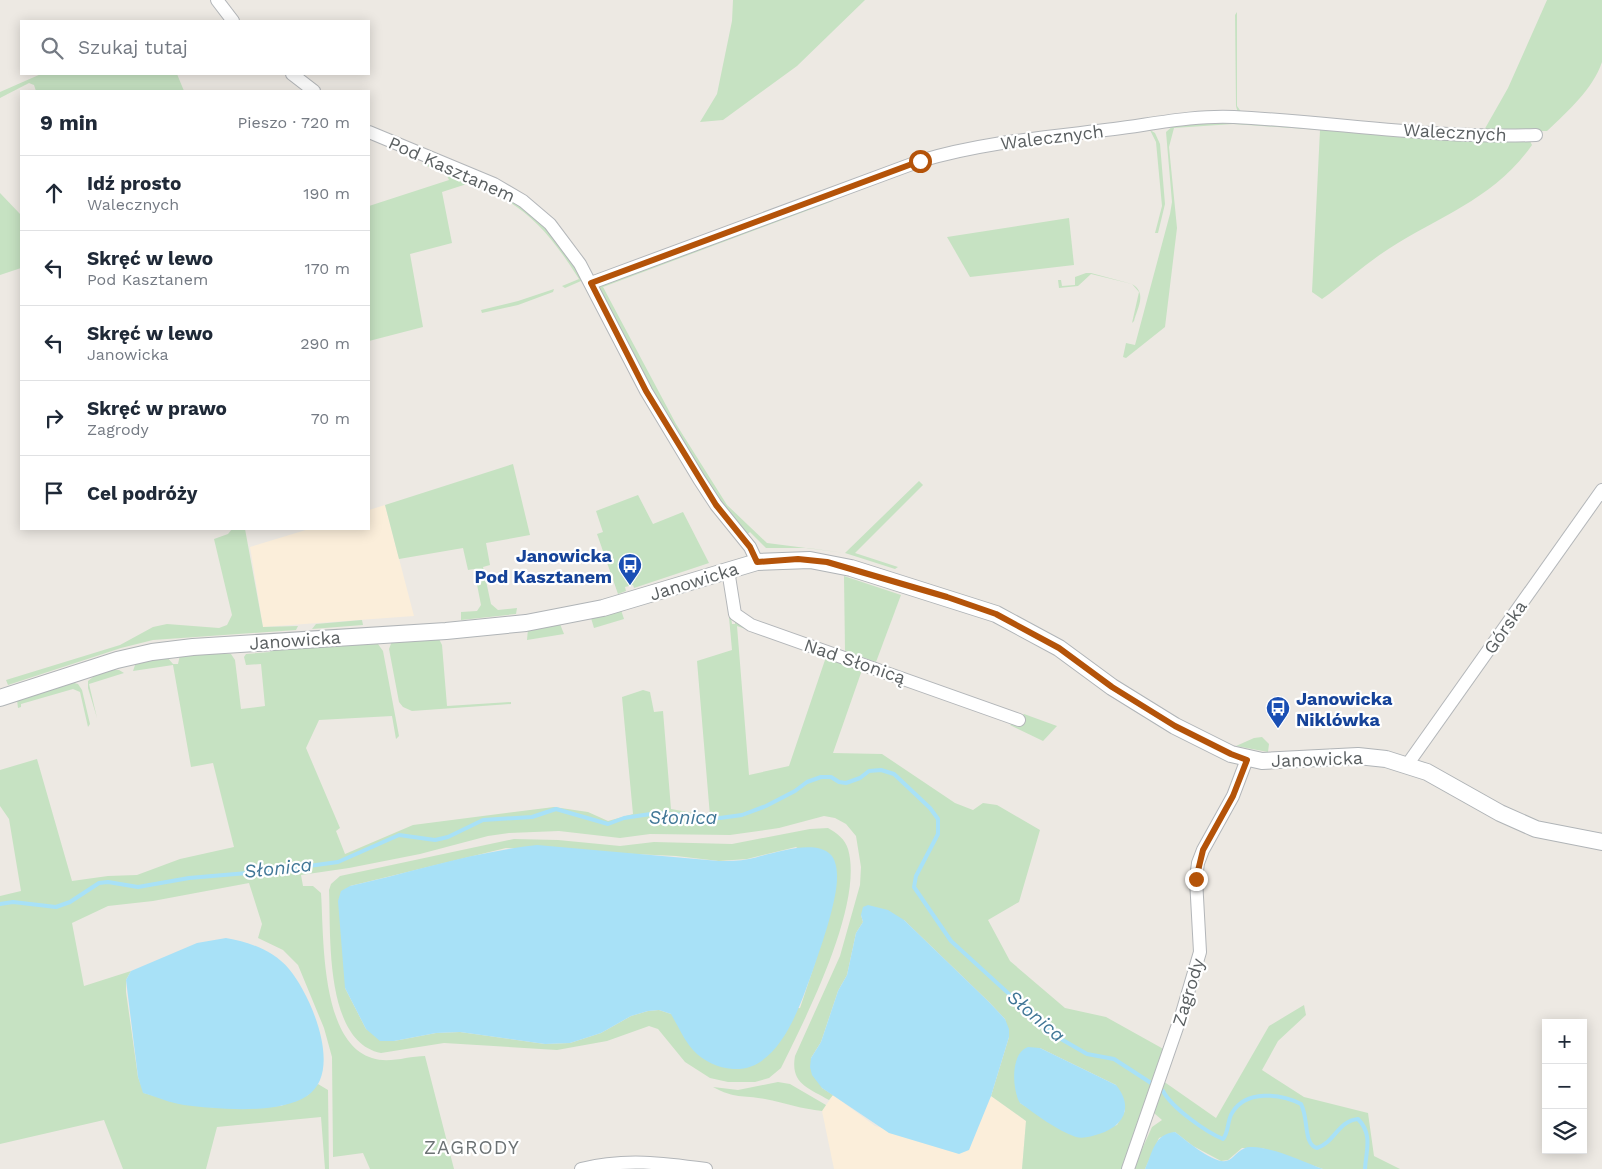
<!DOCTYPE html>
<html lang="pl">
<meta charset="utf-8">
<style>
body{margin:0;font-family:"Work Sans",sans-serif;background:#f6f6f7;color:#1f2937}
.controls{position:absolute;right:15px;bottom:15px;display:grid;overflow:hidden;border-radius:0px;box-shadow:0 2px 12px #0003}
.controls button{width:45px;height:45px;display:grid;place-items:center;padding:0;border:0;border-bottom:1px solid #e0e1e3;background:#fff;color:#1f2937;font:25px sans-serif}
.stop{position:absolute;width:15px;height:15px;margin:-11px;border:4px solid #b45309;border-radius:50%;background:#fff}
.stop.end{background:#b45309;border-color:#fff;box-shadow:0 1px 5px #0008}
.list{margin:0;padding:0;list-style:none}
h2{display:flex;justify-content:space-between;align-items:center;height:65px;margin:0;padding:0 20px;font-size:21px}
h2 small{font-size:16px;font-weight:400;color:#747a83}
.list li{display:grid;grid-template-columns:32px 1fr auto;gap:15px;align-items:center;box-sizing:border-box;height:75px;padding:0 20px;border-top:1px solid #e0e1e3}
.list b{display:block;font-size:19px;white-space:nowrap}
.list p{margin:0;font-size:16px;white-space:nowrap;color:#747a83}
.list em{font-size:16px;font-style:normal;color:#747a83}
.icon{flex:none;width:28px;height:28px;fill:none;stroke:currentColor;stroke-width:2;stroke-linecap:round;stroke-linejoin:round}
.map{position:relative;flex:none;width:1602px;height:1169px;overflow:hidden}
.search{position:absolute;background:#fff;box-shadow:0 2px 12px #0003;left:20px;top:20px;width:350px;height:55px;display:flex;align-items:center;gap:12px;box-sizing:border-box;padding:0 18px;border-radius:0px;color:#747a83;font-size:19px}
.panel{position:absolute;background:#fff;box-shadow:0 2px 12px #0003;left:20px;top:90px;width:350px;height:440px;border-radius:0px}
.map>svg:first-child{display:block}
.commercial{fill:#fbeeda}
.green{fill:#c6e2c2;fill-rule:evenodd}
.water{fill:#a8e1f7}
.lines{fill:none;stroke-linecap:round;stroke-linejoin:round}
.stream{stroke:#a8e1f7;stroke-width:4}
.street-casing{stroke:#b3b6b9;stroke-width:14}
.secondary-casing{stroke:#b0b4b7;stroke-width:18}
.street{stroke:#fff;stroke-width:12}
.secondary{stroke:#fff;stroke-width:16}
.route{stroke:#b45309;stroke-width:6}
.labels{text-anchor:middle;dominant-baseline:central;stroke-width:4.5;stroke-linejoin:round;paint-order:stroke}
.street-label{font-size:18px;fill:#5b6062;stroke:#fff}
.transit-label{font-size:18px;font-weight:bold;fill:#164399;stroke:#fff;text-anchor:end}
.water-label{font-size:19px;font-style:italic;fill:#417797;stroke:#fff}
.neighbourhood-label{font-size:19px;letter-spacing:1px;fill:#6c7274;stroke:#fff}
</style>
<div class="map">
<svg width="1602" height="1169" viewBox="0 0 1602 1169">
<rect width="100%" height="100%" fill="#ede9e3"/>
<!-- commercial -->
<g class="commercial">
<polygon points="385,505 414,616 263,627 250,547 309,529 369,529 369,510"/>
<polygon points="833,1095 875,1126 969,1150 991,1096 1026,1121 1022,1169 834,1169 822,1111"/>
</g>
<!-- green -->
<g class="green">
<polygon points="733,0 865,0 797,66 723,120 700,122 717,94 732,21"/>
<path d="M1547 0H1602C1602 15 1602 49 1602 62 1593 89 1567 112 1547 131L1483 132 1508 88Z"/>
<polygon points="1237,12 1237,106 1242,113 1238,113 1236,106 1235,15"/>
<polygon points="41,74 177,74 184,91 36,91 34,85 29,83 0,98 0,92"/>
<path d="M1233 121 1529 139 1532 145C1495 198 1442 215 1390 248 1366 263 1345 283 1322 299L1312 292 1320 130 1233 124 1174 128 1169 147 1177 228 1165 327 1126 358 1123 357 1126 343 1135 345 1170 214 1172 202 1166 132 1174 125Z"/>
<polygon points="1150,130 1071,139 1071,141 1064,142 1063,140 1150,130 1155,133 1160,144 1165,204 1158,233 1155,233 1162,206 1156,142"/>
<path d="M427 162C457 174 491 184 518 203 545 222 563 251 582 278L581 281 565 288 562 286 579 279C547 229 528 208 473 182L442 192 452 243 410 254 423 327 369 341V206L449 180 445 172 421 164Z"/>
<polygon points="0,193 21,215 21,268 0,275"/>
<path d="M830 199 833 201 603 287 676 424 727 505 767 543 845 553 919 481 923 485 855 553 898 567 895 569 845 553 808 548H766L750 532 746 535C687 459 643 374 599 288V285Z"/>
<polygon points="1069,218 1074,265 970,277 947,237"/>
<path d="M1086 273H1091L1132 284C1147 293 1138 307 1134 321L1132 323 1139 292 1132 284 1091 274 1078 286 1059 288 1058 280H1061L1062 286 1075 285V277Z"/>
<polygon points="554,289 553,292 518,305 482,313 481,310 518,301"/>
<polygon points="513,464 530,535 486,543 490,565 483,567 491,604 498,610 517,608 516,614 461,620 461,612 477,611 481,605 474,569 468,570 463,548 399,559 385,505"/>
<polygon points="638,495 653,524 683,512 709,563 634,588 633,585 625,587 626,591 618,594 597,534 603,532 596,511"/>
<polygon points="232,529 245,529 263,627 298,626 296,630 153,640 121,648 8,685 6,680 120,645 153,627 167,624 219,628 227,625 232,615 214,539 228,534"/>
<polygon points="844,576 901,595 876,662 845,651"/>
<path d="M726 584 732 624H735V617L760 634 737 626 749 775 789 766 826 657 862 670 833 753 882 754 955 803 973 810 983 803 997 805 1040 830 1019 902 988 920 1010 961 1065 1008 1106 1017 1167 1051 1123 1169H1022L1026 1121 991 1096 1009 1037 1005 1019 989 1002 904 920 861 915 863 922 856 933 847 975 838 991 821 1042 811 1058 822 1088 833 1095 829 1100C809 1088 790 1084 795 1056L840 956 860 885 861 867 856 836 846 824 835 818 824 816 779 828 730 835 650 834 620 838 559 831 509 833 488 836 420 854 349 868 301 875 303 886H313L321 893C324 936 320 1042 372 1058 389 1064 408 1056 425 1056L454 1169H370L363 1153 333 1157 332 1057 324 1028 298 965 283 950 258 938 262 924 249 883 153 901 108 906 72 923 84 986 131 971 126 980V992L138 1077 144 1093 182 1104 218 1108 281 1106 308 1095 318 1084 328 1090 329 1169H325L321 1117 217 1127 206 1169H123L104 1120 0 1144V896L21 891 9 819 0 806V770L37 759 72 881 108 876 137 875 180 859 234 847 213 763 191 767 173 665 133 671 136 662 167 657 173 664H178L180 655 213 653 231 654 235 660 241 709 265 706 261 664 246 665 244 657 246 654 270 652 272 649 378 644 383 651 399 736 396 739 392 716 319 720 306 748 340 828 336 831 345 854 413 825 554 807 588 812 608 821 633 814 622 697 643 690 650 692 654 712 663 711 671 809 710 816 697 661 732 650ZM1040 1048 1116 1085 1125 1111 1117 1125 1077 1137 1020 1103Z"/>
<polygon points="621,610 624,619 594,628 591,618"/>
<polygon points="362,620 363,625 312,629 316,624"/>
<polygon points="560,624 564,634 527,640 528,629"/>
<polygon points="438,637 442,645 447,706 511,702 511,704 412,711 403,707 399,702 389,649 392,641"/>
<polygon points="111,670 119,670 124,673 89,684 97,718 88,688 88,681 98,673"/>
<polygon points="71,682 78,684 82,690 90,724 88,727 80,692 73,689 21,704 21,707 18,708 17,700"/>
<polygon points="1024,714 1057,726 1043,741 1010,725"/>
<polygon points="1262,737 1269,744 1268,752 1236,746 1254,738"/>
<path d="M828 828C837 833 845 839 848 849 864 904 806 1017 781 1068L769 1078 755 1082H728L710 1078 685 1062 658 1029 649 1026 607 1041 557 1050 444 1043 381 1053C324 1042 331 934 329 890L331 884 340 876 514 839 558 840 620 846 654 842 732 844 810 829ZM796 847 837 876C829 921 815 964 800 1008L671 1014 659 1010 648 1011 631 1016 601 1033 570 1043 545 1044 460 1032 436 1033 394 1041 366 1029 345 988 350 886 506 848 676 856 719 861 747 859Z"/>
<polygon points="1304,1005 1306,1015 1278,1041 1262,1070 1304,1097 1368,1113 1374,1156 1400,1169 1323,1169 1262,1148 1242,1148 1228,1160 1221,1161 1193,1146 1175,1132 1159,1138 1145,1169 1133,1169 1152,1127 1162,1120 1154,1113 1163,1081 1216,1118 1269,1026"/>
<path d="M778 1082 790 1084 826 1105 822 1111C802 1109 785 1103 765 1099 743 1095 735 1099 713 1087L738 1090Z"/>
</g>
<!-- water -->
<g class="water">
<path d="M537 845 719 861C728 861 739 861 749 859 769 855 813 838 830 854 835 858 837 868 837 875 838 898 822 944 814 967 801 1003 780 1072 733 1069 718 1068 703 1061 693 1050 684 1040 678 1026 671 1014L659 1010 648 1011 631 1016 601 1033 570 1043 545 1044 460 1032 436 1033 394 1041H380L366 1029 345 988 338 901 341 891 350 886C412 872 473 852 537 845Z"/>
<polygon points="868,905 888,910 904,920 989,1002 1005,1019 1009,1029 1009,1037 991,1096 969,1150 959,1154 889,1133 822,1088 812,1075 810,1067 811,1058 821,1042 838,991 847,975 856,933 863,922 861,915 863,907"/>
<path d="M226 938C249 942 273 950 289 969 311 995 344 1072 307 1096 278 1115 217 1109 184 1105 170 1103 157 1097 143 1093L138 1077 126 980 131 971 197 943Z"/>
<path d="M1028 1047 1040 1048 1116 1085C1134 1107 1124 1126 1099 1134 1092 1136 1084 1139 1076 1137 1056 1130 1037 1115 1020 1103 1012 1090 1010 1053 1028 1047Z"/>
<path d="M1175 1132C1186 1140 1216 1167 1229 1160 1237 1155 1241 1146 1252 1147 1276 1148 1301 1161 1323 1169H1145C1153 1152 1154 1134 1175 1132Z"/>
</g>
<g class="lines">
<!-- stream -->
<g class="stream">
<polyline points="0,904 13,902 56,907 70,902 99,883 108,882 138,887 189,878 272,871 338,862 399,835 435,840 448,837 483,820 532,817 556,809 608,824 624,818 657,813 720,818 742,815 766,806 795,791 807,782 821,777 831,777 839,782 846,783 860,778 869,771 881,770 894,774 930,808 938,819 938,834 916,876 914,887 951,941 1054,1035 1087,1054 1114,1059 1151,1083"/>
<path d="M1163 1091C1172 1108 1206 1132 1223 1139 1229 1132 1227 1121 1232 1113 1246 1089 1281 1094 1301 1104 1309 1119 1303 1144 1317 1148 1335 1142 1338 1121 1358 1119 1373 1134 1366 1151 1365 1169"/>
</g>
<!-- street casing -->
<g class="street-casing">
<g id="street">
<polyline points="217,0 233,21"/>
<polyline points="292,74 314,91"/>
<polyline points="369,132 494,184 523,201 550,224 580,264 646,391 699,479 716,505 750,547 757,562"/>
<path d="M591 283 920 161C983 142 1049 137 1114 129 1153 124 1195 115 1234 117 1335 122 1435 139 1536 135"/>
<polyline points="728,570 735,614 751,625 1019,720"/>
<polyline points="1407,765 1602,490"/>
<path d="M581 1169C624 1158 664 1163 706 1169"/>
<polyline points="1128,1169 1182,1013 1200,952 1196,879 1198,863 1203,850 1233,796 1247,759"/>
</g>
</g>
<!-- secondary casing -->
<g class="secondary-casing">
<polyline id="secondary" points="0,698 117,660 152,652 193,647 446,631 526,623 603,608 757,562 810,560 851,568 996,614 1059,648 1112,687 1175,726 1231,754 1262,761 1358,756 1386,759 1427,772 1500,813 1536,829 1602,842"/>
</g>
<!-- street -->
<use href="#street" class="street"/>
<!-- secondary -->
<use href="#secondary" class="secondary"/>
</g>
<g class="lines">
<!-- route -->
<polyline class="route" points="920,161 591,283 646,391 716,505 750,547 757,562 798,559 827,562 947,597 996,614 1059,648 1112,687 1175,726 1231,754 1247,760 1233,796 1203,850 1196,879"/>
</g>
<!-- icons -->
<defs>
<g id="bus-pin" transform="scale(1.25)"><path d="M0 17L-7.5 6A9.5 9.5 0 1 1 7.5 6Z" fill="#1a4fb4" stroke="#fff"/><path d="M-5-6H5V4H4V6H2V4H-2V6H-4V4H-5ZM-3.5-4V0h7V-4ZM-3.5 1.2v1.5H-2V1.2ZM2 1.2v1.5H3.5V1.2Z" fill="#fff"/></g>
</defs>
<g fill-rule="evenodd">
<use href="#bus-pin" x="630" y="565"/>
<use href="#bus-pin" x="1278" y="708"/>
</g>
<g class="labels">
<!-- street labels -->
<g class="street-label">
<text transform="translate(1455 132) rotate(3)">Walecznych</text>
<text transform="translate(1052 137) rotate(-7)">Walecznych</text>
<text transform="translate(452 169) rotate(24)">Pod Kasztanem</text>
<text transform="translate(694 581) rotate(-17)">Janowicka</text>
<text transform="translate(1505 627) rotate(-55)">Górska</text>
<text transform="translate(295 640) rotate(-4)">Janowicka</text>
<text transform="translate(855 661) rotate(19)">Nad Słonicą</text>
<text transform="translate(1317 759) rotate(-2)">Janowicka</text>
<text transform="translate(1188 992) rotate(-73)">Zagrody</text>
</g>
<!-- transit labels -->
<g class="transit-label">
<text x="612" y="555">Janowicka<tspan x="612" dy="21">Pod Kasztanem</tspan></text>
<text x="1296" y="698" text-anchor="start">Janowicka<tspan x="1296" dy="21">Niklówka</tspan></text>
</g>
<!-- water labels -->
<g class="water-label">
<text x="683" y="817">Słonica</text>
<text transform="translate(278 868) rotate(-6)">Słonica</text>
<text transform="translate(1036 1016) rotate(40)">Słonica</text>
</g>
<!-- neighbourhood labels -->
<g class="neighbourhood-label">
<text x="472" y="1147">ZAGRODY</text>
</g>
</g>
</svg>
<div class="controls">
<button>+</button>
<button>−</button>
<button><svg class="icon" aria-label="layers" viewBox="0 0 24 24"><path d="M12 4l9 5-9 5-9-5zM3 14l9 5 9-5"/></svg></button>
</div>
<div class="stop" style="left:920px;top:161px"></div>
<div class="stop end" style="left:1196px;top:879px"></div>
<div class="search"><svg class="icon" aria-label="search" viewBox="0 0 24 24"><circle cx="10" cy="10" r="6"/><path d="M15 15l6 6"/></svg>Szukaj tutaj</div>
<section class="panel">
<h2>9 min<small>Pieszo · 720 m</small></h2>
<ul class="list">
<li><svg class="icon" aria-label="ahead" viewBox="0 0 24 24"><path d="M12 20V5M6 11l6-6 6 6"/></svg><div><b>Idź prosto</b><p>Walecznych</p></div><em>190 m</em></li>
<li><svg class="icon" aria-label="left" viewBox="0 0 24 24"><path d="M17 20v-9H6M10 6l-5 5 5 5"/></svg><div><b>Skręć w lewo</b><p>Pod Kasztanem</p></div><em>170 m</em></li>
<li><svg class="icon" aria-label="left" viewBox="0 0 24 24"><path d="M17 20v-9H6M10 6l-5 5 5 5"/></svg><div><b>Skręć w lewo</b><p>Janowicka</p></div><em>290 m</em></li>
<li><svg class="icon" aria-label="right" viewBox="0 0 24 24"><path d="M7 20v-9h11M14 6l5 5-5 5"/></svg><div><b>Skręć w prawo</b><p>Zagrody</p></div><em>70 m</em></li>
<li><svg class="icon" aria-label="arrive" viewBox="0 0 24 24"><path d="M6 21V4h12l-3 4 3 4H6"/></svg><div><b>Cel podróży</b></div></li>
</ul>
</section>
</div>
